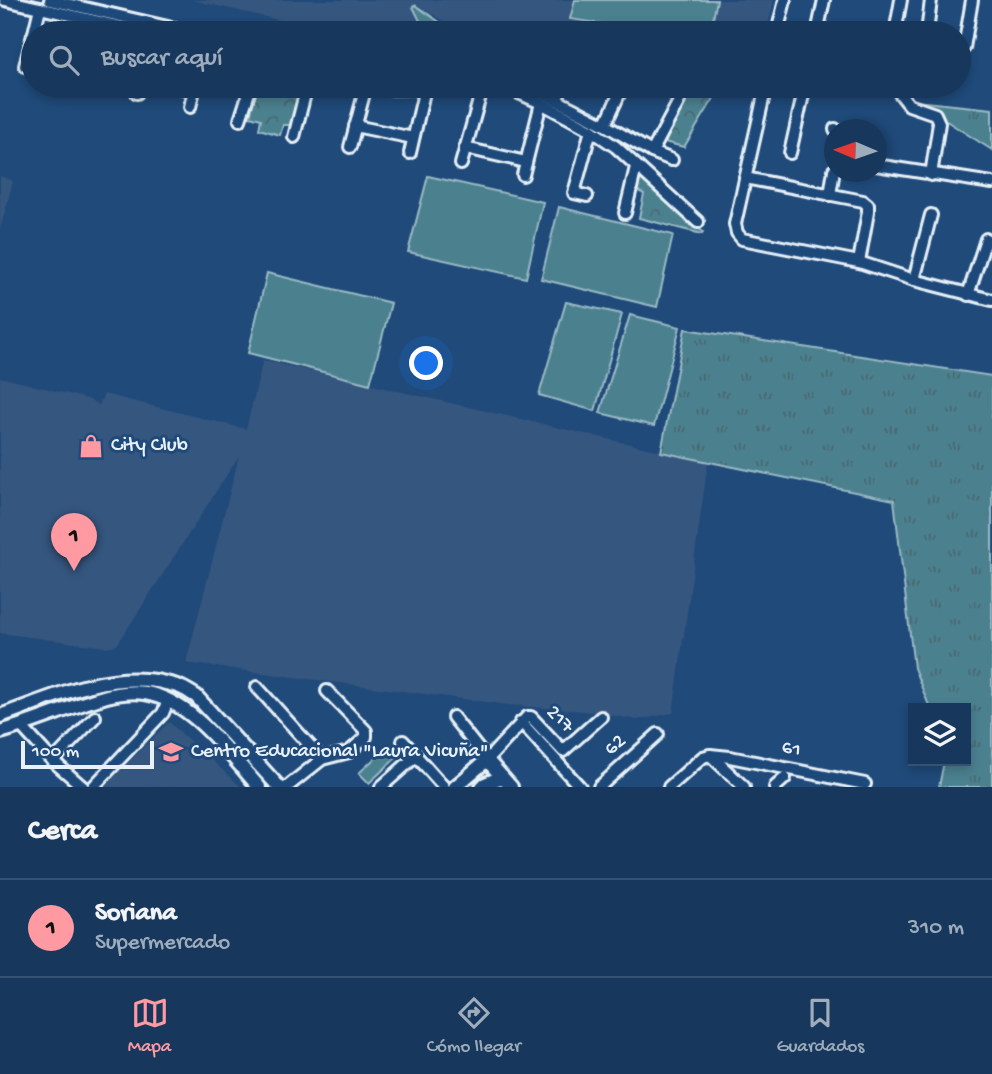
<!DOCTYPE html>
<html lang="es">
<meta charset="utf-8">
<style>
body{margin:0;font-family:"Gochi Hand",sans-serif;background:#244365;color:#f1f3f6}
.controls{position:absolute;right:21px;bottom:21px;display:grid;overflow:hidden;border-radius:0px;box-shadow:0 4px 10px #0003}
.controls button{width:63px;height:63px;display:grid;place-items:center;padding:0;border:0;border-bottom:2px solid #365272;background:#17385c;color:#f1f3f6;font:35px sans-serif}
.compass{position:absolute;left:824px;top:119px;width:63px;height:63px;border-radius:50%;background:#17385c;box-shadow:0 4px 10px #0003;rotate:272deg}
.scale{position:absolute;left:21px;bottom:18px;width:133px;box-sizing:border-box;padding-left:7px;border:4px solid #e8f1f8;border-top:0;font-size:19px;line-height:24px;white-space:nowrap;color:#e8f1f8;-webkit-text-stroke:5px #1f4a7a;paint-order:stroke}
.you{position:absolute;left:427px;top:364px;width:24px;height:24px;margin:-18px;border:5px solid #fff;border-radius:50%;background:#1a73e8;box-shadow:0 0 0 10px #1a73e833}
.badge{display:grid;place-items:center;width:46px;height:46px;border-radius:50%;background:#ff9aa2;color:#111;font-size:23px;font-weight:700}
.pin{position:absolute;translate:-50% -58px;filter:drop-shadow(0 2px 4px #0008)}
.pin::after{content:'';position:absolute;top:37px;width:24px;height:21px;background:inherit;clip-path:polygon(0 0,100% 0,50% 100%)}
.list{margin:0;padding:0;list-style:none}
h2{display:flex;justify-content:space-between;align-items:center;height:91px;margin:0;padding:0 28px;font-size:30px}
h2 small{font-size:23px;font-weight:400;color:#9eacbb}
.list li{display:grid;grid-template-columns:46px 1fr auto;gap:21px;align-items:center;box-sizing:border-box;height:98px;padding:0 28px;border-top:2px solid #365272}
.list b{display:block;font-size:26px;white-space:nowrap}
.list p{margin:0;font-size:23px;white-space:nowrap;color:#9eacbb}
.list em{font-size:23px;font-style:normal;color:#9eacbb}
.icon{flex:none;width:38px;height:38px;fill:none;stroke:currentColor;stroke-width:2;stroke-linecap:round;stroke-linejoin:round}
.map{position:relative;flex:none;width:992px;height:787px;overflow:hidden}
.search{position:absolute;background:#17385c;box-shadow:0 4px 10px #0003;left:21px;right:21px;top:21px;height:77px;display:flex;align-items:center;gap:18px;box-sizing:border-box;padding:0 24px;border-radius:38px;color:#9eacbb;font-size:26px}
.sheet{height:189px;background:#17385c}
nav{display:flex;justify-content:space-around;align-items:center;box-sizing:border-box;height:98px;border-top:2px solid #365272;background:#17385c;font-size:19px;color:#9eacbb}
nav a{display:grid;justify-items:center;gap:4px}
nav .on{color:#ff9aa2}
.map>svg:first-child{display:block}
.built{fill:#36577f}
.grass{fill:url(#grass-tufts);stroke:#9ab9c4;stroke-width:2}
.park{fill:url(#park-crowns);stroke:#9ab9c4;stroke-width:2}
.pitch{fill:#4c818f;stroke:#9ab9c4;stroke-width:2}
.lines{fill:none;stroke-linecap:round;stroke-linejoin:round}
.minor-casing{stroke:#e8f1f8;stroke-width:16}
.tertiary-casing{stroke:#e8f1f8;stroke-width:18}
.minor{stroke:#1f4a7a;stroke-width:10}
.tertiary{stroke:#1f4a7a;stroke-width:12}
.labels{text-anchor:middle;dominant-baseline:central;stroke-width:6;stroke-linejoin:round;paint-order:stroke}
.poi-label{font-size:21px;fill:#e8f1f8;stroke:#1f4a7a;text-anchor:start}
.street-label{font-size:21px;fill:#e8f1f8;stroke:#1f4a7a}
</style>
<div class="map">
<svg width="992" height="787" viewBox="0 0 992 787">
<defs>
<pattern id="grass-tufts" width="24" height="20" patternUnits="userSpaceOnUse" patternTransform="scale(1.75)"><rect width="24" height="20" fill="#4c818f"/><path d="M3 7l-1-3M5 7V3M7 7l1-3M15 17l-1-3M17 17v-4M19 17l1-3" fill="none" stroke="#496770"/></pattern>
<pattern id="park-crowns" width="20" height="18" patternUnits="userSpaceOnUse" patternTransform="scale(1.75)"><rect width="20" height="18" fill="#4c818f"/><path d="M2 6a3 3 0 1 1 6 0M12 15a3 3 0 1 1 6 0" fill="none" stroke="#496770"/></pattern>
</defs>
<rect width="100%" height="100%" fill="#1f4a7a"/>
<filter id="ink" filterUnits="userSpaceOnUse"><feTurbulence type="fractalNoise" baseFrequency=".0143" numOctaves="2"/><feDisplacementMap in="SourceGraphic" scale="14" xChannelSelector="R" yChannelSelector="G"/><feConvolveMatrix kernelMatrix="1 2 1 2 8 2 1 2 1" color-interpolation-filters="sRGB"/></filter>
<g filter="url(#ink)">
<!-- built -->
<g class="built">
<polygon points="192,0 774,0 766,33 482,33 449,25 415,3 412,8 424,33 334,33"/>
<polygon points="705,86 754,86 752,97"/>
<polygon points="0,176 13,181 0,230"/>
<polygon points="263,360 708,462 673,713 637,720 594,712 509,705 186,663 239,456 117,645 105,647 0,633 0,377 88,399 99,405 104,394 246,429"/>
<polygon points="169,722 237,783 241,787 104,787"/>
</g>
<!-- grass -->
<g class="grass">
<polygon points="915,101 992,109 992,150"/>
<polygon points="685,329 992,376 992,787 939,787 944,761 966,761 966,708 930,708 914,668 894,500 661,452"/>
</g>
<!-- park -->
<g class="park">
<polygon points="415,5 441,23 439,33 426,33 413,7"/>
<polygon points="258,86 302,86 293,125 283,125 280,135 259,129 261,119 250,116"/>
<polygon points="688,88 716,95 684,147 664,142"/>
<polygon points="639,176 703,232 702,234 639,218 644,194 636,190"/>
</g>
<!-- pitch -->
<g class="pitch">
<polygon points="575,0 717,0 710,33 664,33 570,19"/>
<polygon points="428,176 543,202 526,278 408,252"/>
<polygon points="559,207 673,235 657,307 541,279"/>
<polygon points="267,273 391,303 370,384 248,353"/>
<polygon points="566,302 622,314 595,411 539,395"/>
<polygon points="630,315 680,327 654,426 600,413"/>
<polygon points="386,748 396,758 369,783 359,773"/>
</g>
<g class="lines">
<!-- minor casing -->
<g class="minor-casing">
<g id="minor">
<polyline points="5,0 148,33"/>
<polyline points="50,0 194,33"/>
<polyline points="34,33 40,8"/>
<polyline points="777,33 785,0"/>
<polyline points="817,33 824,0"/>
<polyline points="895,33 901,0"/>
<polyline points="927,33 931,0"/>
<polyline points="964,48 972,0"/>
<polyline points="25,66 33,35"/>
<polyline points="175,86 194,91"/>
<polyline points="377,86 393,89 425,88 430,86"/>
<polyline points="503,86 541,103 591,130 616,147 698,222"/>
<polyline points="529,86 605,125 652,152 672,160"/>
<polyline points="766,86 735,224 737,233 742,239 859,262 914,280 992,300"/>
<polyline points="894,86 909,105 935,114 939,123 931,175"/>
<polyline points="137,93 139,86"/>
<polyline points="556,100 563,86"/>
<polyline points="190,107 195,86"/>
<polyline points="240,120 251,86"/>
<polyline points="605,125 623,86"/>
<polyline points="355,126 413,138"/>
<polyline points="835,129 835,130"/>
<polyline points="294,137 307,86"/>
<polyline points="350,147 366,86"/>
<polyline points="465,148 526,162"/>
<polyline points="652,152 679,101 679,97 661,86"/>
<polyline points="410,153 425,88"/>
<polyline points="790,153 805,86"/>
<polyline points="461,164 483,86"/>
<polyline points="876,165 992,183"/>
<polyline points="523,175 541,103"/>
<polyline points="745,178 863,201 868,205 868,212 859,262"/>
<polyline points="830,195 834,170"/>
<polyline points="587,196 574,193 591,130"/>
<polyline points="625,213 636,167"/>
<polyline points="914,280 931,215"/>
<polyline points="968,295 986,239"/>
<polyline points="257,687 322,759"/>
<polyline points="453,717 487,760 527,717 531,717 563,751 601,717"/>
<polyline points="521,722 580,787"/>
<polyline points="22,727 53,761 83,787"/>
<polyline points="403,741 444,787"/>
<polyline points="710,755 744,787"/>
<polyline points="53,761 95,717"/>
<polyline points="93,787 163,713 168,701"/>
<polyline points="287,787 322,759 349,752 366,737 366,731 327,691"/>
<polyline points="381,787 416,756"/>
<polyline points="599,787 658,734"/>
<polyline points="669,787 703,757 710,755 730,757 865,784"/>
<polyline points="775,787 785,778"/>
</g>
</g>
<!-- tertiary casing -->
<g class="tertiary-casing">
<g id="tertiary">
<path d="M0 716C51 698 101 673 156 681 165 683 174 684 182 688 187 690 192 694 196 696L279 787"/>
<path d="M0 732C33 723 64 709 97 699 112 694 129 691 145 693 192 700 229 754 259 787"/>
<polyline points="455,787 487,760 511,787"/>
<polyline points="482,787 485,784 502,777"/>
</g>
</g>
<!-- minor -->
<use href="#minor" class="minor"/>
<!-- tertiary -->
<use href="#tertiary" class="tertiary"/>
</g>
</g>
<!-- icons -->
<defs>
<g id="shop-bare" transform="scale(1.89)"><path d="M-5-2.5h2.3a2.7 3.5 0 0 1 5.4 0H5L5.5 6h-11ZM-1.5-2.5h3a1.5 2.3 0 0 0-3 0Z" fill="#ff9aa2" stroke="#1f4a7a" stroke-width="2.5" paint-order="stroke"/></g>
<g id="school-bare" transform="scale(1.89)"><path d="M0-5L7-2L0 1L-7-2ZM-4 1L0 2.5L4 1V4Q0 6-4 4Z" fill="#ff9aa2" stroke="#1f4a7a" stroke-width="2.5" paint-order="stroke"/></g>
</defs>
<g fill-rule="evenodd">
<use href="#shop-bare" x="91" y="446"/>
<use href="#school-bare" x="171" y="752"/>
</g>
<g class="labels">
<!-- poi labels -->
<g class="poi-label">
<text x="111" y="446">City Club</text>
<text x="191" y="752">Centro Educacional "Laura Vicuña"</text>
</g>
<!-- street labels -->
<g class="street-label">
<text transform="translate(559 720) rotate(44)">217</text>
<text transform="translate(616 746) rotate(-42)">62</text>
<text transform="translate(791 750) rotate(11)">61</text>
</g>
</g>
</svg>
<div class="controls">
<button><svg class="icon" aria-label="layers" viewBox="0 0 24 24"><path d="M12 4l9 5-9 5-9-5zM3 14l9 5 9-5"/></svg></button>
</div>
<svg class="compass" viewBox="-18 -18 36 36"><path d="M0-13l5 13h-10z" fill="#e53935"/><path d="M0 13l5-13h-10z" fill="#9eacbb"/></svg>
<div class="scale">100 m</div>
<div class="you"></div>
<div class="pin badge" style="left:74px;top:571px">1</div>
<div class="search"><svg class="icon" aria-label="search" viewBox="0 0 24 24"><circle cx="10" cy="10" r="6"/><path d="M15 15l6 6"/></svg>Buscar aquí</div>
</div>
<section class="sheet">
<h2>Cerca<small></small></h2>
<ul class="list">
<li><span class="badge">1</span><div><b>Soriana</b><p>Supermercado</p></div><em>310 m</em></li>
</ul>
</section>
<nav>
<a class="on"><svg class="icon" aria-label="map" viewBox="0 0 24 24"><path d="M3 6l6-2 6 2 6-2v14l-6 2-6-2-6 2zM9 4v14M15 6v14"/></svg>Mapa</a>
<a><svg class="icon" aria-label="directions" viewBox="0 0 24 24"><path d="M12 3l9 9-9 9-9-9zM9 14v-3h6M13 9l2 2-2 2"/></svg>Cómo llegar</a>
<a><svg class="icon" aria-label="saved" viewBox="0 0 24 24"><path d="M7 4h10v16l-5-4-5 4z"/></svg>Guardados</a>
</nav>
